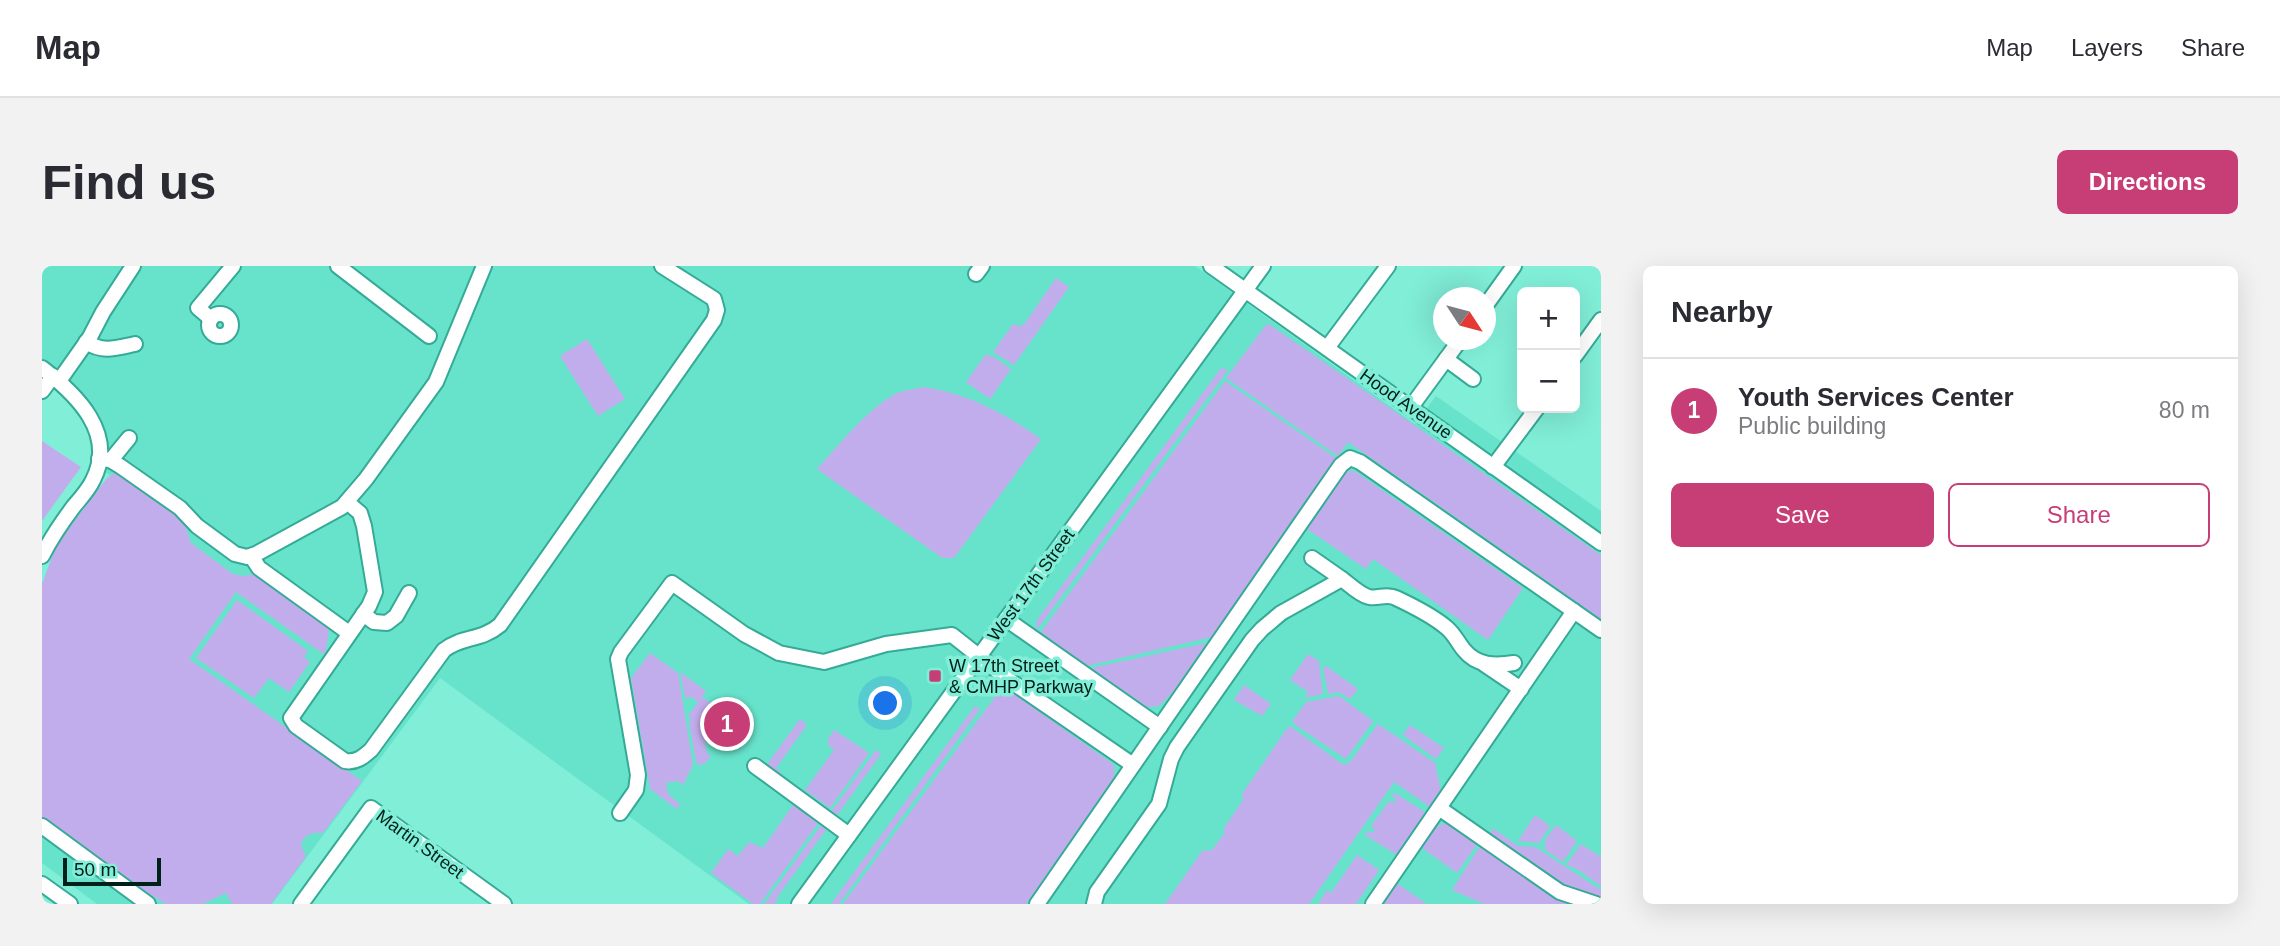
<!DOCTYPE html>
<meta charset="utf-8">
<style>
body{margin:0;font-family:Helvetica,sans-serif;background:#f2f2f3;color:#2b2b33}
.controls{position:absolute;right:21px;top:21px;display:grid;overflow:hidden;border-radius:10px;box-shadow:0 7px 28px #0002}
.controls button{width:63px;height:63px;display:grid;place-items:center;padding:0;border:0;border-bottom:2px solid #e1e1e2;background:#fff;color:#2b2b33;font:35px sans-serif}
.compass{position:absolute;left:1391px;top:21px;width:63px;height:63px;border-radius:50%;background:#fff;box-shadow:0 7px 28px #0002;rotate:126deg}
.scale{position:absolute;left:21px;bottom:18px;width:98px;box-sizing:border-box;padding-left:7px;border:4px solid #00201a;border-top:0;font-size:19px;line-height:24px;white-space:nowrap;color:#00201a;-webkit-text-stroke:5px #81eed8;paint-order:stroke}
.you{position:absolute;left:844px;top:438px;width:24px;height:24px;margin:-18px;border:5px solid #fff;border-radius:50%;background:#1a73e8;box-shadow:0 0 0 10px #1a73e833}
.badge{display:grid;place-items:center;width:46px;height:46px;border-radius:50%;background:#c73d76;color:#fff;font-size:23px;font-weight:700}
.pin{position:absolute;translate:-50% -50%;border:4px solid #fff;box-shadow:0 2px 7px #0006}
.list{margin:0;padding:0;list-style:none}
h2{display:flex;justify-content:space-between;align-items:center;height:91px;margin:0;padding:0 28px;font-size:30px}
h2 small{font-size:23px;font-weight:400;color:#7c7c81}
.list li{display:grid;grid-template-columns:46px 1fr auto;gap:21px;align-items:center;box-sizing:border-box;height:105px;padding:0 28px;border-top:2px solid #e1e1e2}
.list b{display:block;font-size:26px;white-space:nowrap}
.list p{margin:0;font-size:23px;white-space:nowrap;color:#7c7c81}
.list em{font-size:23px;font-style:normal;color:#7c7c81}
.actions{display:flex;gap:14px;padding:21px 28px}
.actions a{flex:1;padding:16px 0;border:2px solid #c73d76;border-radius:10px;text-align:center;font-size:24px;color:#c73d76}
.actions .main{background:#c73d76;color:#fff}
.map{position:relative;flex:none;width:1559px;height:638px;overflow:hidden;border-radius:10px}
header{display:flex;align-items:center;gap:42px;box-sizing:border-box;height:98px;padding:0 35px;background:#fff;border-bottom:2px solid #e1e1e2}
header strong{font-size:33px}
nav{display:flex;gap:38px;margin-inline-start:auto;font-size:24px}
.intro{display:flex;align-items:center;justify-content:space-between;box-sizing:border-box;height:168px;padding:0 42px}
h1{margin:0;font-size:49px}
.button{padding:18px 32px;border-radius:10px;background:#c73d76;color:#fff;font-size:24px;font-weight:700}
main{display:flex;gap:42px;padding:0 42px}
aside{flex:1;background:#fff;border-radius:10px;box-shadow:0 7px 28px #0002}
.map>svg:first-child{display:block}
.built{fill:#67e3cb}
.green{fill:#c2adec}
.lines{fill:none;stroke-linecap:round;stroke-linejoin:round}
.minor-casing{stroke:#35aa96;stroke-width:18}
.minor{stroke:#fff;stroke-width:14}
.poi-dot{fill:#c73d76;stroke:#81eed8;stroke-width:2.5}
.labels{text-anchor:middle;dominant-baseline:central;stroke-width:7;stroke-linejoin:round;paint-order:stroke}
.street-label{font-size:18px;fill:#00201a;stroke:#81eed8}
.poi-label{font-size:18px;fill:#00201a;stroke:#81eed8;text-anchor:start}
</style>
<header>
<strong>Map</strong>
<nav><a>Map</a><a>Layers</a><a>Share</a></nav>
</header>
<div class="intro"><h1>Find us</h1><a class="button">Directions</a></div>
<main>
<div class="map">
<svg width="1559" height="638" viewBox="0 0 1559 638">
<rect width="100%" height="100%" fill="#81eed8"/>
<!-- built -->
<polygon class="built" points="0,0 1153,0 1373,158 1394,130 1559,245 1559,638 707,638 398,412 230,638 55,638 0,597 0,318 15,278 68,209 56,202 52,158 0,102"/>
<!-- green -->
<g class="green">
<polygon points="1014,12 1027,21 972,99 951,86 971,58 979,60 983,57"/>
<polygon points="1227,58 1559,289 1559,353 1306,176 1296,190 1184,112 1223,60"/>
<polygon points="545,73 583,133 556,150 518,90"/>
<polygon points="944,88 948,91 949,89 969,103 948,133 924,116"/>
<polygon points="1179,102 1186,104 994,365 995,354"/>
<polygon points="1183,115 1294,192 1170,371 1044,400 999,366"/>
<path d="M882 121C925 127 964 148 999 173L912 292H900L775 203C798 178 825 143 855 127 863 124 873 123 882 121Z"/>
<polygon points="0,175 39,201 0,255"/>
<polygon points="1306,203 1309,207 1311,204 1481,322 1446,374 1331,293 1324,303 1265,263"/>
<path d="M73 207 140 251 149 277 191 308 201 310 215 308 288 358 283 389 194 326 147 393 320 515 281 567C271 566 262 568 259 579L264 591 229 638H190L184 627 161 638H124L77 609 0 551V318L15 278 65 212Z"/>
<polygon points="195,334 266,385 262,391 268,396 247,426 227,412 212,432 154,392"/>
<polygon points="1165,377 1131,426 1117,440 1105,441 1049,402"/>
<polygon points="608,387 636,407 651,499 641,519 636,515 624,517 626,528 638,538 635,543 608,523 589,412"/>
<polygon points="1266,388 1278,396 1277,399 1281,428 1263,432 1266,426 1248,414"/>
<polygon points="1284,400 1316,423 1308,433 1297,426 1286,428 1281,402"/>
<polygon points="638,406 664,425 660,431 681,445 687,442 698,449 700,463 689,479 674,471 674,474 663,476 665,487 669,489 662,499 660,497 658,500 654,496 647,457 649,453 646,450 656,436 649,431 643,432"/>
<polygon points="1202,419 1229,438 1220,450 1192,434"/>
<polygon points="961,420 1071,498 1073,502 1071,513 984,638 801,638"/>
<polygon points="1297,430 1331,455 1304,493 1252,458 1251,454 1264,436"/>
<polygon points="933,440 938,443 797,638 789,638"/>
<polygon points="758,453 765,459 734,502 739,506 736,510 723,501"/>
<polygon points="1336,458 1393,497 1399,525 1388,541 1352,516 1267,638 1123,638 1160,585 1170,584 1182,568 1182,562 1201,534 1200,528 1246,461 1249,461 1302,499 1308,496"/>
<polygon points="1368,459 1402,482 1394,493 1361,469"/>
<polygon points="792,464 827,487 788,542 763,524 792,484 786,479 786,473"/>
<polygon points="834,484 839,488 796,548 789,546"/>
<polygon points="1353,527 1384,547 1355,589 1323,569 1326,565 1330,567 1333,564 1329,560 1347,535 1351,537 1354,533 1350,530"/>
<polygon points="751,539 776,557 718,638 711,638 669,607 686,583 696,590 707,576 721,582"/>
<polygon points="1493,549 1508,560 1497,577 1476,575"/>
<polygon points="780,558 784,564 736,630 733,638 722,638"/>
<polygon points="1400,558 1409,558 1435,575 1435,578 1415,607 1380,582 1390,564"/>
<polygon points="1514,559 1535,575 1521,596 1503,584 1503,574"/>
<polygon points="1452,563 1476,580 1493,581 1559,624 1559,634 1521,620 1446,568"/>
<polygon points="1539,578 1559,591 1559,620 1535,603 1524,599"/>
<polygon points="1438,580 1441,580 1536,638 1442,638 1410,624"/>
<polygon points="1315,589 1337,604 1314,638 1276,638 1285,624 1289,627"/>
<polygon points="1355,617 1356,618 1385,638 1339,638"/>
</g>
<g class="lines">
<!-- minor casing -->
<g class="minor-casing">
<g id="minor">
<polyline points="296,0 387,70"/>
<polyline points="1169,0 1559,277"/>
<polyline points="934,8 940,0"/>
<polyline points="1444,39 1472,0"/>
<circle cx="178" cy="59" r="11"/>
<polyline points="169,53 156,42 191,0"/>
<path d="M44 76C61 87 74 82 93 78"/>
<polyline points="1285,82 1346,0"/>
<polyline points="1533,90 1559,54"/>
<polyline points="1404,93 1431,113"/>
<path d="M0 102C34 128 75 167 51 214 47 223 39 232 32 240 20 256 9 272 0 290"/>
<polyline points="17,115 48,71 61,46 91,0"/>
<polyline points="0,125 11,110"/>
<polyline points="1369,141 1418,74"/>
<polyline points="57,193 68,194 78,200 138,242 155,260 193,288 205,291 214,288 300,241 324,213 394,116 442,0"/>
<polyline points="69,194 87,172"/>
<polyline points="1451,201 1495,142"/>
<path d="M305 236 318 247 322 260 333 326 327 340 249 452 254 460 303 495C314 497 321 491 329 484L402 384C420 370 439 375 458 359L672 54 675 44 672 33 620 0"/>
<polyline points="209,290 217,302 307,367"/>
<polyline points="1270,292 1300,313"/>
<polyline points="321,348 332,356 345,357 354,350 367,327"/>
<polyline points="964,353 1118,461"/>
<polyline points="1442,398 1479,423"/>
<polyline points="713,500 807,569"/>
<polyline points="1397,542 1518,626 1554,638"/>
<polyline points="578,547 594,524 596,509 576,393 579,386 630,317 702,368 737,387 782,396 844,378 910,369 967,414 1091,499"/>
<polyline points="0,560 106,638"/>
<polyline points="0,618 28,638"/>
<polyline points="259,638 329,542 462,638"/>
<polyline points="757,638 1221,0"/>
<polyline points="995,638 1299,199 1308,192 1318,196 1559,364"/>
<path d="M1052 638 1055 626 1117 538 1129 493 1135 481 1210 374 1220 363 1239 347 1300 313C1308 319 1318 329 1327 331 1337 333 1344 327 1354 332 1371 340 1391 350 1405 362 1413 369 1416 377 1422 384 1435 400 1453 400 1472 397"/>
<polyline points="1331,638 1532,345"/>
</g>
</g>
<!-- minor -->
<use href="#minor" class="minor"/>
</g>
<!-- markers -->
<rect class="poi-dot" x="886" y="403" width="14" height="14" rx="3.5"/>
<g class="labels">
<!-- street labels -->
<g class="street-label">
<text transform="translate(1364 138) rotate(35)">Hood Avenue</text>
<text transform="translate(989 319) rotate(-54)">West 17th Street</text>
<text transform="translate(378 578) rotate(36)">Martin Street</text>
</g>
<!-- poi labels -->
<g class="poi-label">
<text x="907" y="400">W 17th Street<tspan x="907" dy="21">&amp; CMHP Parkway</tspan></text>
</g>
</g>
</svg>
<div class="controls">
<button>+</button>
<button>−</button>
</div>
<svg class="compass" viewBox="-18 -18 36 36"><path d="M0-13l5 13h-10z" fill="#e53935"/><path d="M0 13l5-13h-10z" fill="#7c7c81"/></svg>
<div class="scale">50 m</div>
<div class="you"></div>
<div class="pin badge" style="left:685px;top:458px">1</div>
</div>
<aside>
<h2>Nearby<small></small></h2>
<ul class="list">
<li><span class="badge">1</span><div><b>Youth Services Center</b><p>Public building</p></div><em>80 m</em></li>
</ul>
<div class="actions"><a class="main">Save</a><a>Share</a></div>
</aside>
</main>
